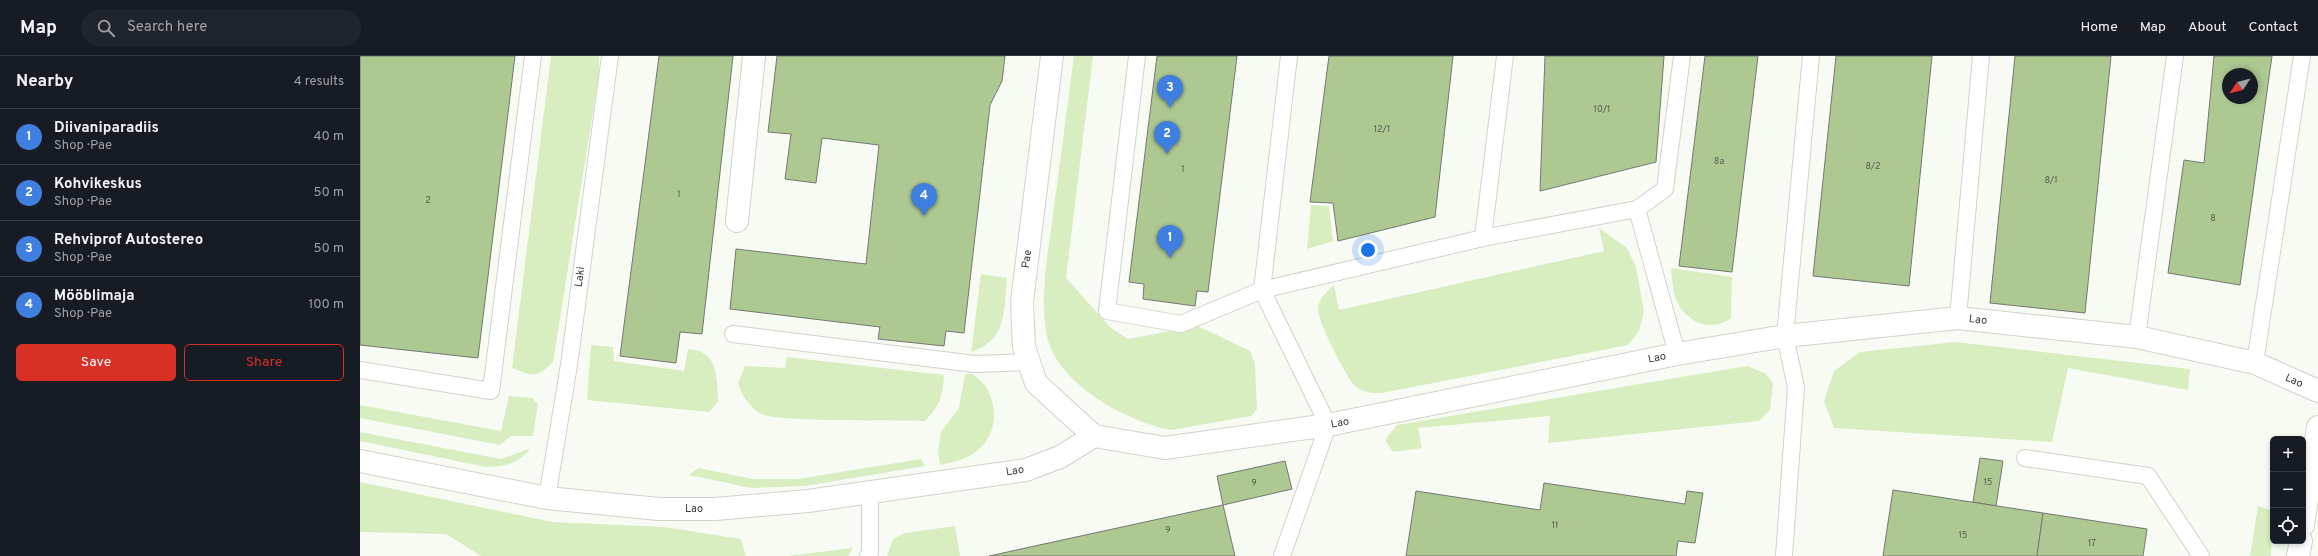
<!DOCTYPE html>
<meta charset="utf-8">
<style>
body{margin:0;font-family:Overpass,sans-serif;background:#20242c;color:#f1f3f6}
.controls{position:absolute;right:12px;bottom:12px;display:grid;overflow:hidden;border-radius:6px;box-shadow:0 2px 6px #0003}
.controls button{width:36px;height:36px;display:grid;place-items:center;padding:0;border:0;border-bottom:1px solid #363941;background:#171b24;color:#f1f3f6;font:20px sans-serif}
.compass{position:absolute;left:1862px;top:12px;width:36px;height:36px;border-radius:50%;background:#171b24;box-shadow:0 2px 6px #0003;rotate:235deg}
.you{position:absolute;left:1008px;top:194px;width:14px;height:14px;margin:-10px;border:3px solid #fff;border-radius:50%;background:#1a73e8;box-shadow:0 0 0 6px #1a73e833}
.badge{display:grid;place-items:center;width:26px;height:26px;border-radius:50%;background:#d93025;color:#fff;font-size:13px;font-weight:700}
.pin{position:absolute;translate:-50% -33px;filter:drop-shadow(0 1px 2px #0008)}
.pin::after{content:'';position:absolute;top:21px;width:14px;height:12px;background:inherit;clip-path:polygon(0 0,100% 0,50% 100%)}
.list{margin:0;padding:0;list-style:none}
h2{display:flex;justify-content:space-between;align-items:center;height:52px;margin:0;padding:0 16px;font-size:17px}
h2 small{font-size:13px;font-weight:400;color:#9ea1a6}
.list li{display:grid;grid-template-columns:26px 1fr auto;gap:12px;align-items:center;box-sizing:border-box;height:56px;padding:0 16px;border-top:1px solid #363941}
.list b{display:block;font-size:15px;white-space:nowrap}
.list p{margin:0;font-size:13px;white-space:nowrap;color:#9ea1a6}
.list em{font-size:13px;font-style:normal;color:#9ea1a6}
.actions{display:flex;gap:8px;padding:12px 16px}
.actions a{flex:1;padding:9px 0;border:1px solid #d93025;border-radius:6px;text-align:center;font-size:14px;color:#d93025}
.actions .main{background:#d93025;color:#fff}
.icon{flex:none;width:22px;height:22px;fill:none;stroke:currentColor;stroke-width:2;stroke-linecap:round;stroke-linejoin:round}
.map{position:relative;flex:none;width:1958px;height:500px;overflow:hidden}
header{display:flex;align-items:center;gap:24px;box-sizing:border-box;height:56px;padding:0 20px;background:#171b24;border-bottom:1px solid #363941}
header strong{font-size:19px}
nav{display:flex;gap:22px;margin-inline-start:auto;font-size:14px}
.search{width:280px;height:36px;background:#20242c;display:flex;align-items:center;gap:10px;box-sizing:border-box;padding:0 14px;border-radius:22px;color:#9ea1a6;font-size:15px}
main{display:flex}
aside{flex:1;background:#171b24}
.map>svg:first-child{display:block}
.green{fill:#d8eec0}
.building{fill:#aec892;stroke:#757871;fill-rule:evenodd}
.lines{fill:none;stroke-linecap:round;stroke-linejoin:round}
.service-casing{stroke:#d0d3cc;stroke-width:18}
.minor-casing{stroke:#d0d3cc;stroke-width:24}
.service{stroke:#fff;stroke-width:16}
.minor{stroke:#fff;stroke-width:22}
.labels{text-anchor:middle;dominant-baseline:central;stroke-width:3.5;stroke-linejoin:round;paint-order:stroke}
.number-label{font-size:9px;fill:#565e4e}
.street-label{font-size:11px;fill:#393a37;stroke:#fff}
</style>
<header>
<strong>Map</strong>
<div class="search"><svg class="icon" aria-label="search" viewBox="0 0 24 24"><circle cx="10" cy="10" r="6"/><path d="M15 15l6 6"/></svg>Search here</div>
<nav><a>Home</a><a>Map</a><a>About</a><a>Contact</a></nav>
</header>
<main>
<aside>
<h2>Nearby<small>4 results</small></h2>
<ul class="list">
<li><span class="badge" style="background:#3f7fe0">1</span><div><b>Diivaniparadiis</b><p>Shop · Pae</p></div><em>40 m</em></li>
<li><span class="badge" style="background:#3f7fe0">2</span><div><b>Kohvikeskus</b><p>Shop · Pae</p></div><em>50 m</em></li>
<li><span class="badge" style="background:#3f7fe0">3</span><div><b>Rehviprof Autostereo</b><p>Shop · Pae</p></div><em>50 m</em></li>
<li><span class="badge" style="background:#3f7fe0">4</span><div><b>Mööblimaja</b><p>Shop · Pae</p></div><em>100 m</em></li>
</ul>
<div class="actions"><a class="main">Save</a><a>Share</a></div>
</aside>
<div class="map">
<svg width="1958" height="500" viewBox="0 0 1958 500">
<rect width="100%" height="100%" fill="#f7fbf3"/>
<!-- green -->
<g class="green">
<path d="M191 0H239V18L193 306C176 323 173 320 152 312Z"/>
<path d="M714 0H733L706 222 751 272 768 283 838 270 890 295 895 308 897 353 891 360 811 374C767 366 696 327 687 280 679 240 688 199 693 159 700 106 707 53 714 0Z"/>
<polygon points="951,149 969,150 973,185 947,193"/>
<path d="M1239 172 1267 192 1276 211 1284 256 1279 275 1268 289 1022 337C1011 337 1002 337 994 329 985 319 956 263 958 251 960 241 967 236 974 229L979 254 1244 195Z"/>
<path d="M1311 212 1372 221 1371 262C1349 278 1323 265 1315 240 1312 231 1312 221 1311 212Z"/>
<path d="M621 218 647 222C644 254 647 285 611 296Z"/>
<polygon points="1595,286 1830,313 1828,334 1708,312 1692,386 1474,372 1464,345 1474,315 1500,296"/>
<path d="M231 289 253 291 254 305 324 315 328 293C359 295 357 322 358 346L349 356 227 344Z"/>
<path d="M427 301 584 319C583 340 580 349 565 365 541 364 413 366 401 358 389 350 382 340 378 327L385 310 425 312Z"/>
<polygon points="1387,310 1405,317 1413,327 1410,354 1399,365 1188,387 1190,360 1058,372 1062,392 1033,396 1026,386 1027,381 1037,369"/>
<path d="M605 318H613C617 322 623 326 626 331 641 357 635 386 609 400 601 405 589 407 580 409L578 395 581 376 599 352Z"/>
<polygon points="149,340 172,342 178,348 173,380 151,380 140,389 0,362 0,349 141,375"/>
<path d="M0 376 141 403 171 392C158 408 146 410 126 411L0 385Z"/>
<polygon points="561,403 565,410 445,430 391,432 329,419 338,412 393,423 438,423"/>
<polygon points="0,426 192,466 305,471 381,483 386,500 121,500 86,478 0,476"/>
<polygon points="1898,450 1913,455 1911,500 1890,500"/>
<polygon points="595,470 600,500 527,500 533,483 545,477"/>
<polygon points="493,492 488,500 427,500"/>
</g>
<!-- building -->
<g class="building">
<polygon points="0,0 155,0 118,302 0,289"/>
<polygon points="299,0 373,0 342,278 320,276 316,307 260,300"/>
<polygon points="417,0 645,0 642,25 630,49 604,277 586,275 584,290 518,283 520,271 370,253 376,193 506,208 519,89 462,82 456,127 425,123 431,78 408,76"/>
<polygon points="797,0 877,0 848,236 837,235 835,250 783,243 784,228 769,226"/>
<polygon points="969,0 1093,0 1075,161 978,185 973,147 950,146"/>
<polygon points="1185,0 1304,0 1296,106 1180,135"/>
<polygon points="1345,0 1398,0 1372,216 1319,210"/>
<polygon points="1476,0 1572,0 1549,230 1453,220"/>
<polygon points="1655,0 1751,0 1725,257 1630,247"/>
<path d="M1854 0H1912L1880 229 1808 217 1824 104 1844 107ZM1868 18H1892V42H1868Z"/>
<polygon points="1620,402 1643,405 1636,450 1613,446"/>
<polygon points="925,405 932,433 863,449 857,420"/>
<polygon points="1184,427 1325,448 1327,435 1343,437 1335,487 1318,485 1316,500 1046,500 1056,435 1180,454"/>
<polygon points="1533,434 1683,457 1677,500 1523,500"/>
<polygon points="863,449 875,500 629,500"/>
<polygon points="1683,457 1787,473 1783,500 1677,500"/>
</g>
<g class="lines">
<!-- service casing -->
<g class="service-casing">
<g id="service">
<polyline points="777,0 747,255 821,268 902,234 1123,182 1277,153"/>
<polyline points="1123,182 1145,0"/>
<polyline points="1598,262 1621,0"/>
<polyline points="373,278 615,308 669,306"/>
<polyline points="1777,281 1815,0"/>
<polyline points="1317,298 1277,153 1305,133 1322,0"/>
<polyline points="1895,307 1942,0"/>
<polyline points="0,314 131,335 173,0"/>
<polyline points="1665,402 1788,420 1841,500"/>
<polyline points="187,442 209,309 250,0"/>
<polyline points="508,500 510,496 510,436"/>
<polyline points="922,500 968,369 902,234 929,0"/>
<polyline points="1424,500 1436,331 1425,280 1451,0"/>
</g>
</g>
<!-- minor casing -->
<g class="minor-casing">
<g id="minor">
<polyline points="692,0 662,246 664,291 676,327 734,380"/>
<polyline points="377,165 394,0"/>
<polyline points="0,405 187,442 299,453 355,453 448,445 666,414 700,401 734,380 805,392 968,369 1317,298 1425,280 1598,262 1777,281 1895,307 1958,335"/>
<polyline points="1943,469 1958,371"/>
<polyline points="1938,500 1941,485"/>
</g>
</g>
<!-- service -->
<use href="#service" class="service"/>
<!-- minor -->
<use href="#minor" class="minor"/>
</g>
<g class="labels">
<!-- number labels -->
<g class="number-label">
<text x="1242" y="53">10/1</text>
<text x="1022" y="73">12/1</text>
<text x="1359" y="105">8a</text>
<text x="1513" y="110">8/2</text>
<text x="823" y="113">1</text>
<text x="1691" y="124">8/1</text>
<text x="319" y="138">1</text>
<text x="68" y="144">2</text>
<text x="1853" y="162">8</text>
<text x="1628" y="426">15</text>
<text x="894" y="427">9</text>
<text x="1195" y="469">11</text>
<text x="808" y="474">9</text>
<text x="1603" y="479">15</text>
<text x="1732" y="487">17</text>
</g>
<!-- street labels -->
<g class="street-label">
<text transform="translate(667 203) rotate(-83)">Pae</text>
<text transform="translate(220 221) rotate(-82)">Laki</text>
<text transform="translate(1618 264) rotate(6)">Lao</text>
<text transform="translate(1297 302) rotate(-12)">Lao</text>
<text transform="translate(1934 325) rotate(24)">Lao</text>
<text transform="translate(980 367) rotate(-11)">Lao</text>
<text transform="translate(655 415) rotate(-10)">Lao</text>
<text x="334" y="453">Lao</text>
</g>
</g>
</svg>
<div class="controls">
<button>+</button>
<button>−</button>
<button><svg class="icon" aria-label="locate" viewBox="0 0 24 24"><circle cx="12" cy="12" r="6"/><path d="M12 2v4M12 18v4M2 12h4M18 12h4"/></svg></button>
</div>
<svg class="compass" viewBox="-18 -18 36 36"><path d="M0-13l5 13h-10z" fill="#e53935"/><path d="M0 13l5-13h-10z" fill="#9ea1a6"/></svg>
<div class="you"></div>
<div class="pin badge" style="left:810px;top:202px;background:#3f7fe0">1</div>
<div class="pin badge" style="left:807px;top:98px;background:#3f7fe0">2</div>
<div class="pin badge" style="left:810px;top:52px;background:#3f7fe0">3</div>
<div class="pin badge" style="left:564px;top:160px;background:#3f7fe0">4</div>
</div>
</main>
